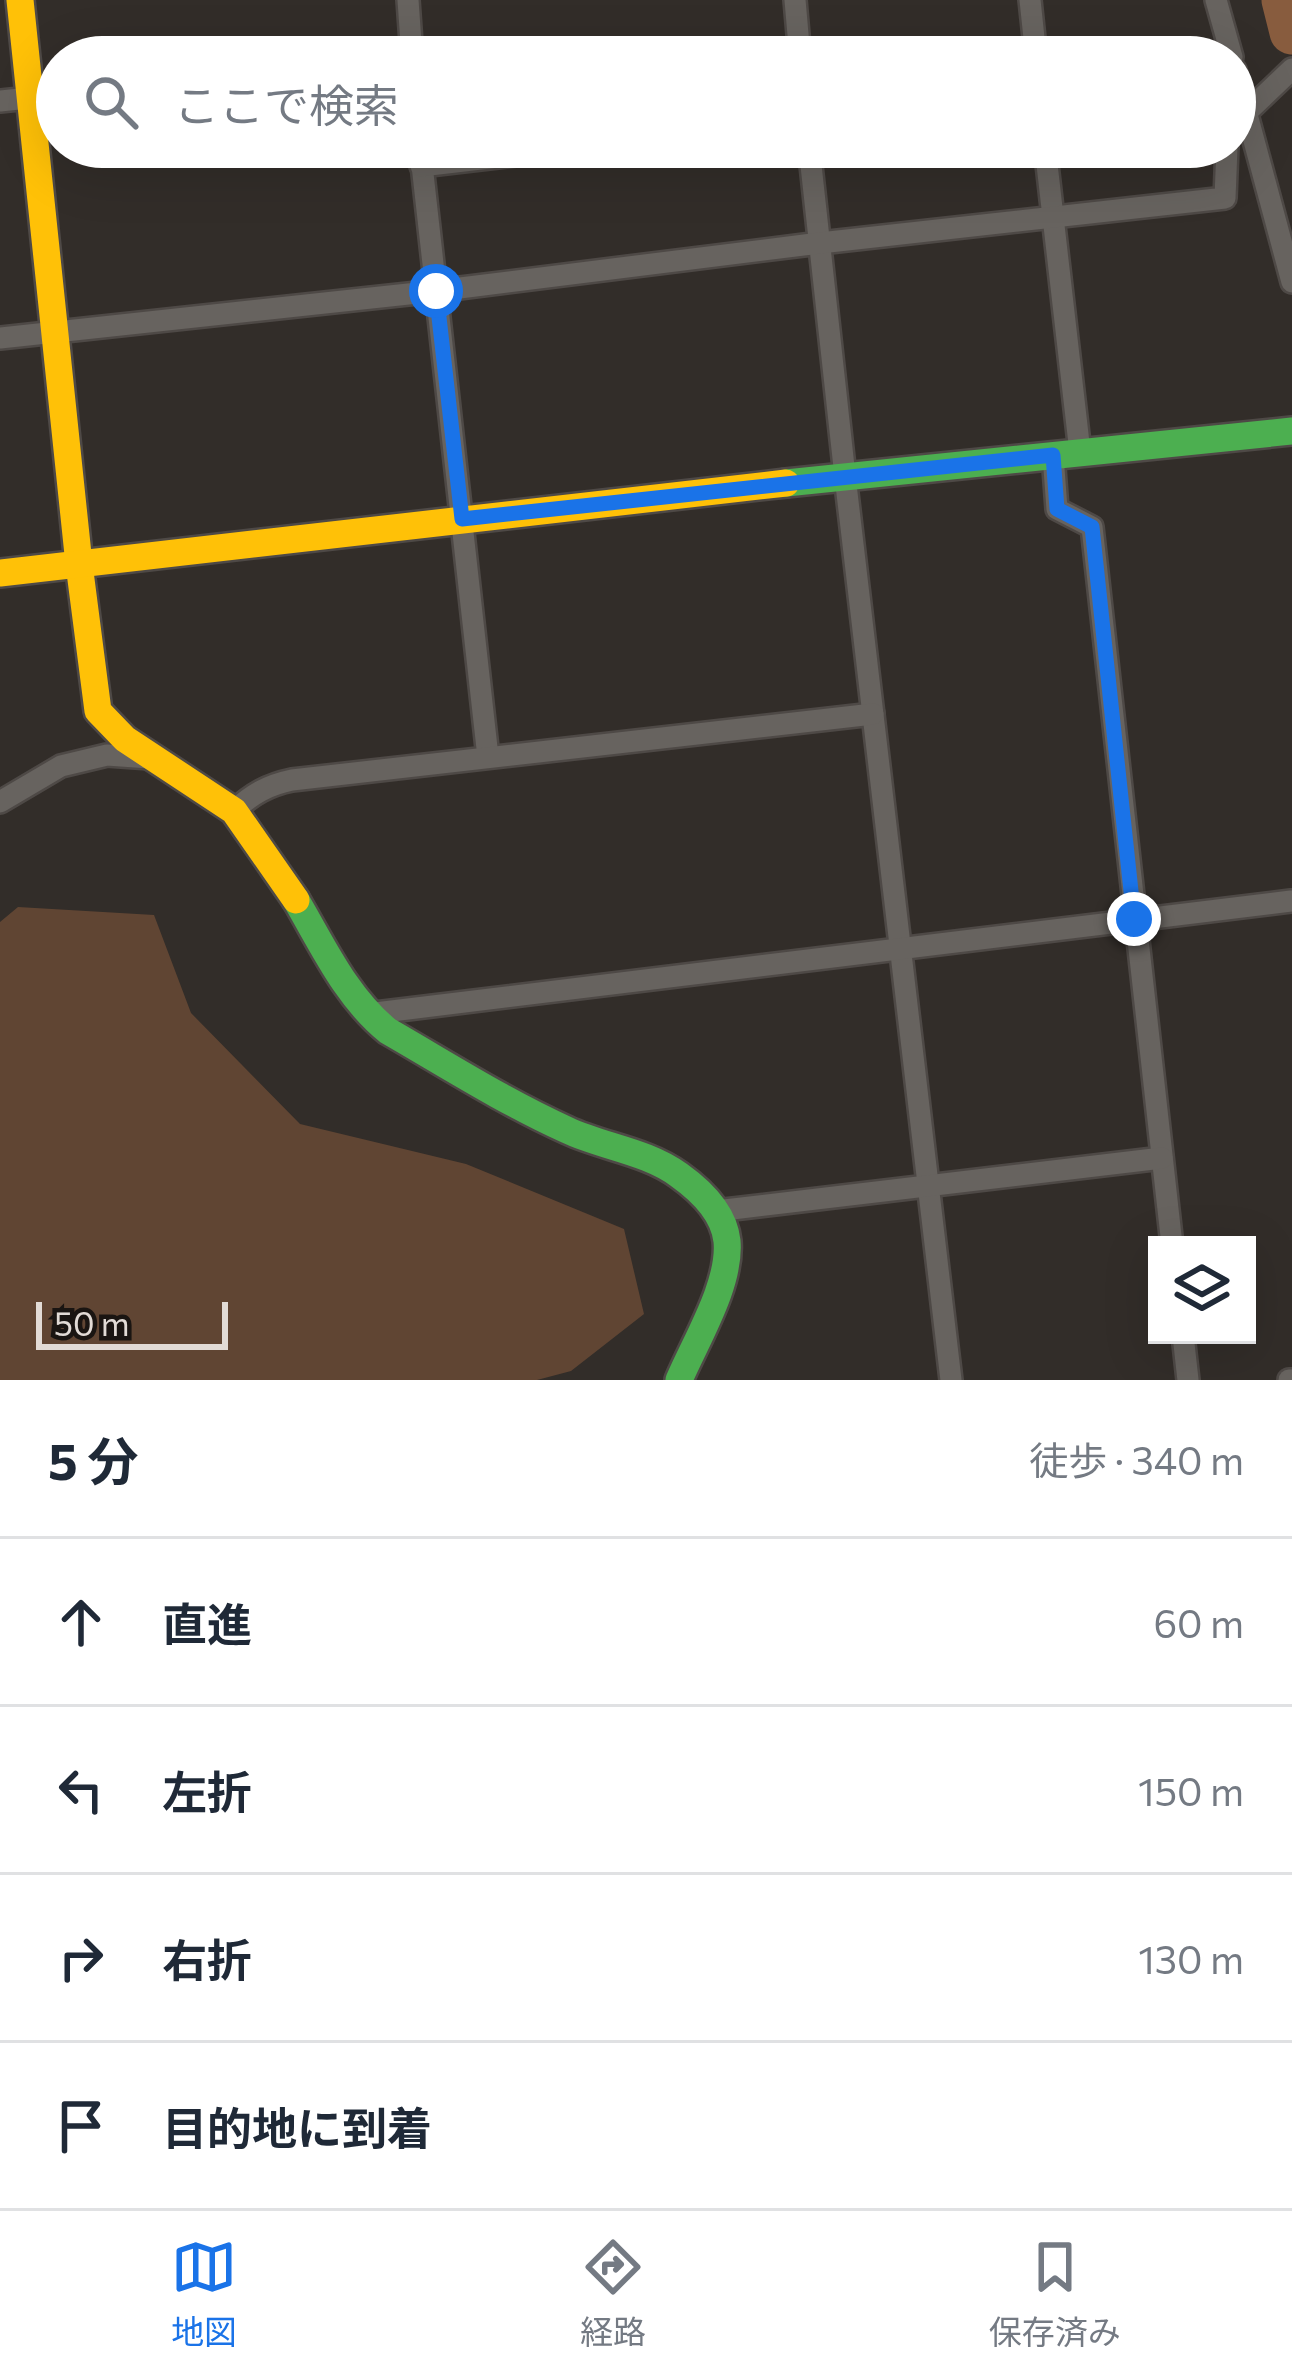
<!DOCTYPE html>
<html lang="ja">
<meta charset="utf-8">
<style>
body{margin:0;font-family:Commissioner,"Noto Sans JP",sans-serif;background:#f2f2f3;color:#1f2937}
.controls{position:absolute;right:36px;bottom:36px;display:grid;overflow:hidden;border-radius:0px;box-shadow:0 12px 48px #0002}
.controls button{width:108px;height:108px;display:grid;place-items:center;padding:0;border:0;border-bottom:3px solid #e0e1e3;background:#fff;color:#1f2937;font:60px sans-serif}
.scale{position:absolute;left:36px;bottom:30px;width:192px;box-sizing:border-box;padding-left:12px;border:6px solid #e2dbd6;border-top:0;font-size:33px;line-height:42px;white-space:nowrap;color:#e2dbd6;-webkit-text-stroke:9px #1a1512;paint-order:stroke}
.stop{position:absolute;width:36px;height:36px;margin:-27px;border:9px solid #1a73e8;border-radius:50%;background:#fff}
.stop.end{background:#1a73e8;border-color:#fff;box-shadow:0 3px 12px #0008}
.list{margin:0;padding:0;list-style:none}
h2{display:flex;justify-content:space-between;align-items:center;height:156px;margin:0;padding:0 48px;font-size:51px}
h2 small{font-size:39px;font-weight:400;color:#747a83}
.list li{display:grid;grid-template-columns:78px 1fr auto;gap:36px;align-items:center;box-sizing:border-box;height:168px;padding:0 48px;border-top:3px solid #e0e1e3}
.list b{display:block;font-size:45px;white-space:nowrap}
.list em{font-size:39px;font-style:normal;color:#747a83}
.icon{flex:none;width:66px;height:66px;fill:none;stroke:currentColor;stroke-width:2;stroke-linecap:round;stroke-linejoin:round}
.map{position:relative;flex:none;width:1292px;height:1380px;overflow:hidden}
.search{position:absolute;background:#fff;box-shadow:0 12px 48px #0002;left:36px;right:36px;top:36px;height:132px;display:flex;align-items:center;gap:30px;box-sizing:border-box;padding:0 42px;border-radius:66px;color:#747a83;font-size:45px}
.sheet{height:828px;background:#fff}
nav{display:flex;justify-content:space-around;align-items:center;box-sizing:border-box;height:168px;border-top:3px solid #e0e1e3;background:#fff;font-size:33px;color:#747a83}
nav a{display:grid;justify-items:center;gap:6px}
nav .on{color:#1a73e8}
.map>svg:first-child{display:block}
.green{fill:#604533}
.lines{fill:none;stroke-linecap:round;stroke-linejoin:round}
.river{stroke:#885c3e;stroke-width:45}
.street-casing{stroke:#4e4946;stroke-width:26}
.fast-casing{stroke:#4e4946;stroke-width:32}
.slow-casing{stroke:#4e4946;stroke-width:32}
.street{stroke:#67635f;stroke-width:21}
.fast{stroke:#4caf50;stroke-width:27}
.slow{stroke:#ffc107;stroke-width:27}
.route{stroke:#1a73e8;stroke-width:15}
</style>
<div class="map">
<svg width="1292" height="1380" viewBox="0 0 1292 1380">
<rect width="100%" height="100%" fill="#322d29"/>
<!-- green -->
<polygon class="green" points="18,907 154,915 191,1013 300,1124 466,1164 624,1229 644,1314 571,1371 537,1380 0,1380 0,922"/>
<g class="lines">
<!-- river -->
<polyline class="river" points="1284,0 1292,32"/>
<!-- street casing -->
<g class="street-casing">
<g id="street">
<polyline points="408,0 412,57"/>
<polyline points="795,0 800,57"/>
<polyline points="1030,0 1036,57"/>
<polyline points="1216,0 1232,57"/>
<polyline points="1235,70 1292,282"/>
<polyline points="0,101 57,95"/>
<polyline points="1247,112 1292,69"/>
<polyline points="420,147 488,757"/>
<polyline points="809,147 845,476 951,1380"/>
<polyline points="1045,147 1080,452"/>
<polyline points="421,166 584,147"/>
<polyline points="0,338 436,291 820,243 1225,198 1227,147"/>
<polyline points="1053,455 1057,509 1092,527 1172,1245"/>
<polyline points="0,802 61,766 107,755 150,758"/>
<path d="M234 811C252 794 268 785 292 780L873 714"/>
<polyline points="367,1014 1291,901"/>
<polyline points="716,1211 1162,1158"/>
<polyline points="1183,1335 1188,1380"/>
<polyline points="1289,1380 1292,1380"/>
</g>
</g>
<!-- fast casing -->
<g class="fast-casing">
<g id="fast">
<polyline points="786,483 1292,431"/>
<path d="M296 900C323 946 346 997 388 1031 447 1065 505 1102 567 1130 603 1147 646 1151 679 1175 700 1190 724 1213 727 1241 731 1284 696 1340 679 1380"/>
</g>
</g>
<!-- slow casing -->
<g class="slow-casing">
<g id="slow">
<polyline points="20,0 79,564 98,711 125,739 234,811 296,900"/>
<polyline points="0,573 786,483"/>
</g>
</g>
<!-- street -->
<use href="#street" class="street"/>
<!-- fast -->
<use href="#fast" class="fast"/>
<!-- slow -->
<use href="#slow" class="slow"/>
</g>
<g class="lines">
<!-- route -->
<polyline class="route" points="436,291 462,519 1053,455 1057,509 1092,527 1134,919"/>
</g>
</svg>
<div class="controls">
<button><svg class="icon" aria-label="layers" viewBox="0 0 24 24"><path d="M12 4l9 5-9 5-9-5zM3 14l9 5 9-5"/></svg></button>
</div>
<div class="scale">50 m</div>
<div class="stop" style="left:436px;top:291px"></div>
<div class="stop end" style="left:1134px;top:919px"></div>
<div class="search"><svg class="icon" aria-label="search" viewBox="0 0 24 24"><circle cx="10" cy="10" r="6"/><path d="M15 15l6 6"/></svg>ここで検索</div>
</div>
<section class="sheet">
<h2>5 分<small>徒歩 · 340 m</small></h2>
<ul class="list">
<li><svg class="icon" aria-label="ahead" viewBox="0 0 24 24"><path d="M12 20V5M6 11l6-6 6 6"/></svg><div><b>直進</b></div><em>60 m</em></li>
<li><svg class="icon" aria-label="left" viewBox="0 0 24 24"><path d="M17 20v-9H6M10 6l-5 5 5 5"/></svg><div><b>左折</b></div><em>150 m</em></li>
<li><svg class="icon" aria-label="right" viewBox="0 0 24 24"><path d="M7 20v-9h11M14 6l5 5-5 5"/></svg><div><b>右折</b></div><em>130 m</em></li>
<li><svg class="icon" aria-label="arrive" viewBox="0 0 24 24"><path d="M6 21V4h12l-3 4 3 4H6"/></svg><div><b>目的地に到着</b></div></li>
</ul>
</section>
<nav>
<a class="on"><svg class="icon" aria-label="map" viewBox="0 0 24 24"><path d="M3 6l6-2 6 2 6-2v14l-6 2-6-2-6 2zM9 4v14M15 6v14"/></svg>地図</a>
<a><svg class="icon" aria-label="directions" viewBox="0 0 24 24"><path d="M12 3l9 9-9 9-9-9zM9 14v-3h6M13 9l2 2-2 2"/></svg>経路</a>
<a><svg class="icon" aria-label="saved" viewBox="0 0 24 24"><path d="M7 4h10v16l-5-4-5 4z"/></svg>保存済み</a>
</nav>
